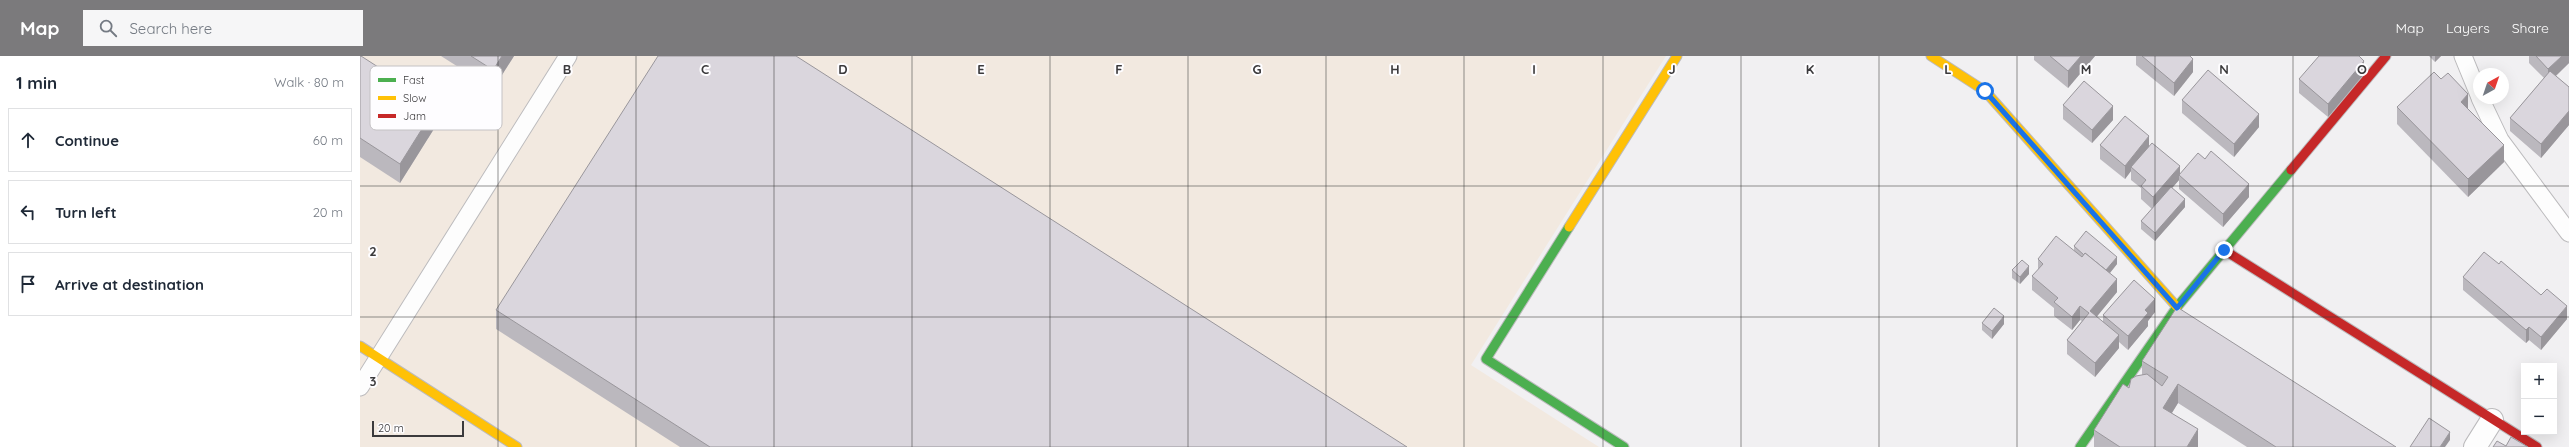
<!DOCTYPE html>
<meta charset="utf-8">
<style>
body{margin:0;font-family:Quicksand,sans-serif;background:#f6f6f7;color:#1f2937}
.controls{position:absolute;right:12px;bottom:12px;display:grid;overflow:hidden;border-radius:0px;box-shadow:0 4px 16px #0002}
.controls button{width:36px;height:36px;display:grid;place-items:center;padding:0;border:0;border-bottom:1px solid #e0e1e3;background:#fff;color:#1f2937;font:20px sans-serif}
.compass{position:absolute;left:2113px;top:12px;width:36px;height:36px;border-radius:50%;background:#fff;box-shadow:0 4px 16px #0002;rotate:40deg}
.scale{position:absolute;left:12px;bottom:10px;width:92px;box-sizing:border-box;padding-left:4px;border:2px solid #3b3a3c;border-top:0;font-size:11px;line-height:14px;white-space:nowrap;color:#3b3a3c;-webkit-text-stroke:3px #fefdff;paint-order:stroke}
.stop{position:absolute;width:12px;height:12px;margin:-9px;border:3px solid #1a73e8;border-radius:50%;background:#fff}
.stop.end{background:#1a73e8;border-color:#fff;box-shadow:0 1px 4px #0008}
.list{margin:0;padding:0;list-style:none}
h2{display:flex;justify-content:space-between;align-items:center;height:52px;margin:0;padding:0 16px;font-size:17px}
h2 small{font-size:13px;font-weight:400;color:#747a83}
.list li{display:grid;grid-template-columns:26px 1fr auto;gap:12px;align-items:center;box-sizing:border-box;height:64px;margin:0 8px 8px;padding:0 8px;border:1px solid #e0e1e3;border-radius:0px}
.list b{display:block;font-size:15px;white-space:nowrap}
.list em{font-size:13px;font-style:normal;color:#747a83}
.icon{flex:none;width:22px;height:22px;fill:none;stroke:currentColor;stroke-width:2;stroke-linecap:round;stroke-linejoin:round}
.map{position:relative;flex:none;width:2209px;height:391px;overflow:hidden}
header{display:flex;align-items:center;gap:24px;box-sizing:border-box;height:56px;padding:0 20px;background:#7b7a7c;color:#fff}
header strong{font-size:19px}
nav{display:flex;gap:22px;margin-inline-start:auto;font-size:14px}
.search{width:280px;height:36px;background:#f6f6f7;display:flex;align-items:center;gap:10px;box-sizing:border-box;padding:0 14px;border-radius:0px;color:#747a83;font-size:15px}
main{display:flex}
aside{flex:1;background:#fff}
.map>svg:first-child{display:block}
.industrial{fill:#f2e9e0}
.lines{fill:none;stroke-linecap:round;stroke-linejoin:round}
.lane-casing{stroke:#bcbbbd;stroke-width:19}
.street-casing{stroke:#bcbbbd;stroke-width:24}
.fast-casing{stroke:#bcbbbd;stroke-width:11}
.slow-casing{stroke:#bcbbbd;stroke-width:11}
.jam-casing{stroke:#bcbbbd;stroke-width:11}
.lane{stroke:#fdfdfd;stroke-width:17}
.street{stroke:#fdfdfd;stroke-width:22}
.fast{stroke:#4caf50;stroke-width:9}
.slow{stroke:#ffc107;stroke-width:9}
.jam{stroke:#c62828;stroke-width:9}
.wall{fill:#bbb8be}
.shaded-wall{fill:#99969b}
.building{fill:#dad6dd;stroke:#99969b}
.route{stroke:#1a73e8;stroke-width:5}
.grid{fill:none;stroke:#3b3a3c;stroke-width:1;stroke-opacity:0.55}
.key{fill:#fefdff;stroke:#c4c2c4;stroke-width:1}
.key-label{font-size:11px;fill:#3b3a3c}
.grid-label{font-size:13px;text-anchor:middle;font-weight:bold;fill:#3b3a3c;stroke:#fefdff;stroke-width:4;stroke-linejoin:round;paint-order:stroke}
</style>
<header>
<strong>Map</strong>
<div class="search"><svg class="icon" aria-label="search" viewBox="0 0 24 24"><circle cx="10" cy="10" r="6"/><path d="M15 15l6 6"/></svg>Search here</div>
<nav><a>Map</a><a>Layers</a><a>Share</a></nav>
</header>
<main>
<aside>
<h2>1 min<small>Walk · 80 m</small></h2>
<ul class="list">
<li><svg class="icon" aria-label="ahead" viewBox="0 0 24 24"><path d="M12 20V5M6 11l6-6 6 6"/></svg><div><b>Continue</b></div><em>60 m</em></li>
<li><svg class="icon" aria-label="left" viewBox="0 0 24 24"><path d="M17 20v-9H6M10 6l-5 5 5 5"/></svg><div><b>Turn left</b></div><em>20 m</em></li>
<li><svg class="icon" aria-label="arrive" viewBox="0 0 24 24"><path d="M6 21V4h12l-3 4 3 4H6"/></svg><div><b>Arrive at destination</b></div></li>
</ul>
</aside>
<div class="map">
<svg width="2209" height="391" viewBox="0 0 2209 391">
<rect width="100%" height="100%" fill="#f1f0f2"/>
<!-- industrial -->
<polygon class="industrial" points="0,0 1306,0 1111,309 1239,391 0,391"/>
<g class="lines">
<!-- lane casing -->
<g class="lane-casing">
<g id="lane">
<polyline points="2103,0 2119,39"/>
<polyline points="2120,42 2140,84 2209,177"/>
<polyline points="0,331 208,0"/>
</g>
</g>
<!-- street casing -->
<g class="street-casing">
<polyline id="street" points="2115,391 2132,364"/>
</g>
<!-- fast casing -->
<g class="fast-casing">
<g id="fast">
<polyline points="1209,171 1126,303 1264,391"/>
<polyline points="1720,391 1817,251 1931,114"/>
</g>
</g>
<!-- slow casing -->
<g class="slow-casing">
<g id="slow">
<polyline points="1571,0 1625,35 1817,251"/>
<polyline points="1209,171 1317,0"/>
<polyline points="0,290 157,391"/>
</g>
</g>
<!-- jam casing -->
<g class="jam-casing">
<g id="jam">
<polyline points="1931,114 2026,0"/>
<polyline points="1864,194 2177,391"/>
</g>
</g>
<!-- lane -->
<use href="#lane" class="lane"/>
<!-- street -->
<use href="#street" class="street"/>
<!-- fast -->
<use href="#fast" class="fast"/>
<!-- slow -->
<use href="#slow" class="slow"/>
<!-- jam -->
<use href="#jam" class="jam"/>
</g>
<!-- wall -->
<g class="wall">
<polygon points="0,0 77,68 40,127 0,101"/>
<polygon points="81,0 154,0 133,33"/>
<polygon points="1674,0 1735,0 1708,32 1674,4"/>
<polygon points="1776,0 1830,0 1833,16 1814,40 1776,9"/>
<polygon points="2069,0 2081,0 2075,6"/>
<polygon points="2169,0 2209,0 2209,7 2196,20 2209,31 2209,69 2181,102 2150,75 2150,62 2184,22 2169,7"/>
<polygon points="2004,18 1968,61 1939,37 1939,23"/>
<polygon points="1822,44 1899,71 1874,101 1822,57"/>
<polygon points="1703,49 1753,64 1732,87 1703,63"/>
<polygon points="2037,51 2108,53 2144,106 2108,141 2037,68"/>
<polygon points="1740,89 1789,90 1820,118 1889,141 1863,171 1819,133 1819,124 1812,132 1825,151 1795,185 1781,173 1781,165 1792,153 1781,143 1781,132 1771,124 1771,115 1765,123 1740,103"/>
<polygon points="1714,190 1757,208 1750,217 1757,236 1736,261 1743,266 1743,259 1795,256 1788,265 1788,270 1768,294 1759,286 1759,292 1735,321 1707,298 1707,284 1722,265 1720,264 1712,274 1694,260 1694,252 1672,234 1672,220 1678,214 1678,203 1714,194"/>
<polygon points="1652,214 1669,218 1660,228 1652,222"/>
<polygon points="2103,221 2207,263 2181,294 2169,284 2166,287 2103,234"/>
<polygon points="136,254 1047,391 320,391 136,273"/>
<polygon points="1622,267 1644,268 1632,283 1622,274"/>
<polygon points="1782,305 2036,391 1887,391 1818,347 1812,357 1838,391 1734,391 1734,374 1769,332 1782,319"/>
</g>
<!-- shaded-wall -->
<g class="shaded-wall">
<polygon points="142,0 154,0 133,33 133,14"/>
<polygon points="1721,0 1735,0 1708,32 1708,15"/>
<polygon points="2075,0 2081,0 2075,6"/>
<polygon points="2202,0 2209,0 2209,7 2188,27 2188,13"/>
<polygon points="1833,3 1833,16 1814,40 1814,27"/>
<polygon points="2004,5 2004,18 1968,61 1968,48"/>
<polygon points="2108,38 2108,55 2101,46"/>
<polygon points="77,49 77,68 40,127 40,108"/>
<polygon points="1753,50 1753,64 1732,87 1732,74"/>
<polygon points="2209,55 2209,69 2181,102 2181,88"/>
<polygon points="1899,58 1899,71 1874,101 1874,88"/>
<polygon points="1789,80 1789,93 1771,111 1771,115 1765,123 1765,110"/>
<polygon points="2144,89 2144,106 2108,141 2108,123"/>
<polygon points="1820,110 1820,120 1819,119 1819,124 1793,154 1793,141"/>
<polygon points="1889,128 1889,141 1863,171 1863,158"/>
<polygon points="1825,143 1825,151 1795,185 1795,177"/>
<polygon points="1757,201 1757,208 1745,223 1745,215"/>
<polygon points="1669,210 1669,218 1660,228 1660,221"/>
<polygon points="1757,223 1757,236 1730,269 1730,255"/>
<polygon points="1795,243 1795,256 1788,265 1788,270 1768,294 1768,280 1785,254"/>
<polygon points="1720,250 1720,264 1712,274 1712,261"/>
<polygon points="2207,250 2207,263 2181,294 2181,281"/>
<polygon points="1644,260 1644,268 1632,283 1632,275"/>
<polygon points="2169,271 2169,284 2166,287 2166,274"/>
<polygon points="1759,279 1759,292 1735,321 1735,307"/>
<polygon points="1818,328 1818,347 1803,371 1803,352"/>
<polygon points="1838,373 1838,391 1827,391"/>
<polygon points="2090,376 2090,384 2085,391 2080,391"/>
</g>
<!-- building -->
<g class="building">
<polygon points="0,0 1,0 77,49 40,108 0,82"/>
<polygon points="111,0 142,0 133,14"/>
<polygon points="298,0 436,0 1047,391 350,391 136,254"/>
<polygon points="1690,0 1721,0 1708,15"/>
<polygon points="1782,0 1830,0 1833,3 1814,27"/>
<polygon points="1959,0 1999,0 2004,5 1968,48 1939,23"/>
<polygon points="2176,0 2202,0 2188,13"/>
<polygon points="1848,14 1899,58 1874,88 1822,44"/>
<polygon points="2190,15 2209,31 2209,55 2181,88 2150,62"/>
<polygon points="2074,16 2081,23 2088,17 2108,38 2101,46 2144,89 2108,123 2037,51"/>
<polygon points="1724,25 1753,50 1732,74 1703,49"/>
<polygon points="1765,60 1789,80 1765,110 1740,89"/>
<polygon points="1792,87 1820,110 1793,141 1781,130 1786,124 1771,111"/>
<polygon points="1851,95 1889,128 1863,158 1819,119 1838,97 1845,103"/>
<polygon points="1811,131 1825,143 1795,177 1781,165"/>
<polygon points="1726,175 1757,201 1746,214 1725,197 1724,199 1714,190"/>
<polygon points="1696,180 1722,201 1725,197 1757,223 1730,255 1759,279 1735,307 1707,284 1729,257 1720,250 1712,261 1694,246 1698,242 1672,220 1683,208 1678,203"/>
<polygon points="2124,196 2139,208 2141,205 2181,239 2187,233 2207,250 2181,281 2169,271 2166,274 2103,221"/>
<polygon points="1662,204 1669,210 1660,221 1652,214"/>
<polygon points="1774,224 1795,243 1785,254 1788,257 1768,280 1743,259"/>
<polygon points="1817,251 2036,391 1916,391 1818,328 1803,352 1838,373 1827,391 1760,391 1734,374 1763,328 1769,332 1771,323 1776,320 1787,318 1802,330 1808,321 1782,305"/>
<polygon points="1634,252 1644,260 1632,275 1622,267"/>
<polygon points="2069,362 2090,376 2080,391 2050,391"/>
<polygon points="2151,381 2168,391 2133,391 2137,385 2146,390"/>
</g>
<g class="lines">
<!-- route -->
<polyline class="route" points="1625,35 1817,252 1864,194"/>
</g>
<!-- grid -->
<path class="grid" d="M138 0V391M276 0V391M414 0V391M552 0V391M690 0V391M828 0V391M966 0V391M1104 0V391M1243 0V391M1381 0V391M1519 0V391M1657 0V391M1795 0V391M1933 0V391M2071 0V391M0 130H2209M0 261H2209"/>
<!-- legend -->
<rect x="10" y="10" width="132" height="64" rx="6" class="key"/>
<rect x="18" y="22" width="18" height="4" fill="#4caf50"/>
<rect x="18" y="40" width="18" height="4" fill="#ffc107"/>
<rect x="18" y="58" width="18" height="4" fill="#c62828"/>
<g class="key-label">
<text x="43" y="28">Fast</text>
<text x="43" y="46">Slow</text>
<text x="43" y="64">Jam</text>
</g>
<g class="grid-label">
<text x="207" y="18">B</text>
<text x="345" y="18">C</text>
<text x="483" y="18">D</text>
<text x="621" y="18">E</text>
<text x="759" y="18">F</text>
<text x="897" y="18">G</text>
<text x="1035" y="18">H</text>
<text x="1174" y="18">I</text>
<text x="1312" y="18">J</text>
<text x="1450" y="18">K</text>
<text x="1588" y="18">L</text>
<text x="1726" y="18">M</text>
<text x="1864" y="18">N</text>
<text x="2002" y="18">O</text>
<text x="13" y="200">2</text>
<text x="13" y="330">3</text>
</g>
</svg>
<div class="controls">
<button>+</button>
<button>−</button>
</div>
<svg class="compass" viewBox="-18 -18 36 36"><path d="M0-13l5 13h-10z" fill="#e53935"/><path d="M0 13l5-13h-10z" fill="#747a83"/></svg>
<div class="scale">20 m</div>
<div class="stop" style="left:1625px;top:35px"></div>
<div class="stop end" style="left:1864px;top:194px"></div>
</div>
</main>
